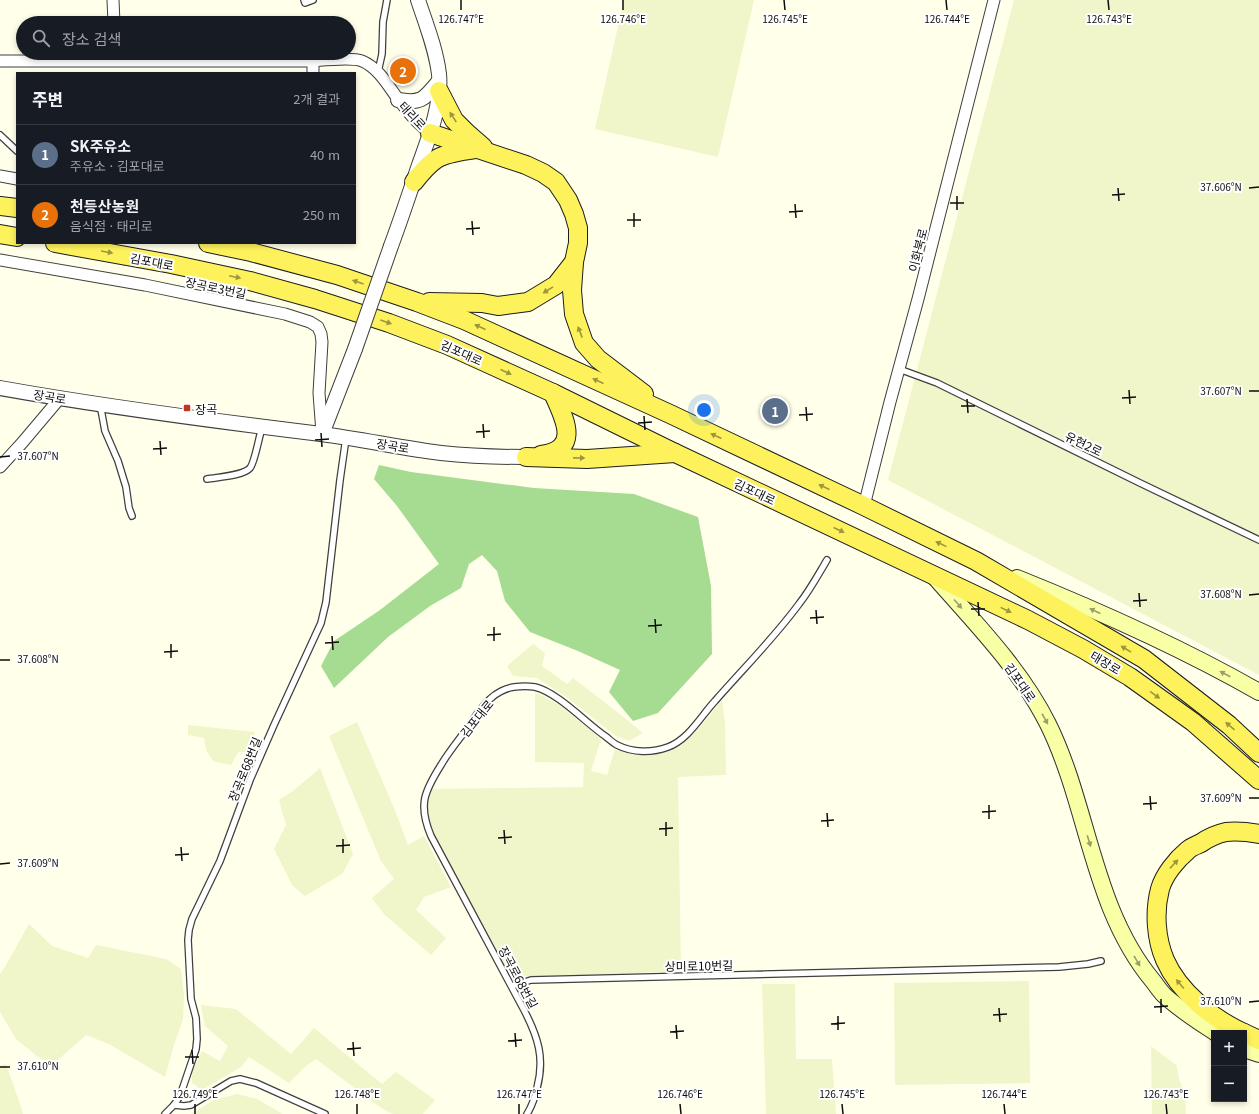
<!DOCTYPE html>
<html lang="ko">
<meta charset="utf-8">
<style>
body{margin:0;font-family:Georgia,"Noto Sans KR",serif;background:#20242c;color:#f1f3f6}
.controls{position:absolute;right:12px;bottom:12px;display:grid;overflow:hidden;border-radius:0px;box-shadow:0 2px 6px #0003}
.controls button{width:36px;height:36px;display:grid;place-items:center;padding:0;border:0;border-bottom:1px solid #363941;background:#171b24;color:#f1f3f6;font:20px sans-serif}
.you{position:absolute;left:704px;top:410px;width:14px;height:14px;margin:-10px;border:3px solid #fff;border-radius:50%;background:#1a73e8;box-shadow:0 0 0 6px #1a73e833}
.badge{display:grid;place-items:center;width:26px;height:26px;border-radius:50%;background:#bf3520;color:#fff;font-size:13px;font-weight:700}
.pin{position:absolute;translate:-50% -50%;border:2px solid #fff;box-shadow:0 1px 4px #0006}
.list{margin:0;padding:0;list-style:none}
h2{display:flex;justify-content:space-between;align-items:center;height:52px;margin:0;padding:0 16px;font-size:17px}
h2 small{font-size:13px;font-weight:400;color:#9ea1a6}
.list li{display:grid;grid-template-columns:26px 1fr auto;gap:12px;align-items:center;box-sizing:border-box;height:60px;padding:0 16px;border-top:1px solid #363941}
.list b{display:block;font-size:15px;white-space:nowrap}
.list p{margin:0;font-size:13px;white-space:nowrap;color:#9ea1a6}
.list em{font-size:13px;font-style:normal;color:#9ea1a6}
.icon{flex:none;width:22px;height:22px;fill:none;stroke:currentColor;stroke-width:2;stroke-linecap:round;stroke-linejoin:round}
.map{position:relative;flex:none;width:1259px;height:1114px;overflow:hidden}
.search{position:absolute;background:#171b24;box-shadow:0 2px 6px #0003;left:16px;top:16px;width:340px;height:44px;display:flex;align-items:center;gap:10px;box-sizing:border-box;padding:0 14px;border-radius:22px;color:#9ea1a6;font-size:15px}
.panel{position:absolute;background:#171b24;box-shadow:0 2px 6px #0003;left:16px;top:72px;width:340px;height:172px;border-radius:0px}
.map>svg:first-child{display:block}
.farmland{fill:#f1f5ca}
.forest{fill:#a6db92}
.lines{fill:none;stroke-linecap:round;stroke-linejoin:round}
.service-casing{stroke:#3f3f3f;stroke-width:8}
.minor-casing{stroke:#3f3f3f;stroke-width:13}
.tertiary-casing{stroke:#3f3f3f;stroke-width:16}
.secondary-casing{stroke:#2e2e2e;stroke-width:18}
.primary-casing{stroke:#1d1d1d;stroke-width:20}
.service{stroke:#fff;stroke-width:5.5}
.minor{stroke:#fff;stroke-width:11}
.tertiary{stroke:#fff;stroke-width:14}
.secondary{stroke:#f9ffa5;stroke-width:16}
.primary{stroke:#fdf25c;stroke-width:18}
.tertiary-bridge-casing{stroke:#3f3f3f;stroke-width:16;stroke-linecap:butt}
.tertiary-bridge{stroke:#fff;stroke-width:14}
.oneway{fill:#9d963c}
.oneway2{fill:#9a9e68}
.ticks{fill:none;stroke:#0c0c0c;stroke-width:1.5}
.poi-dot{fill:#bf3520;stroke:#fff;stroke-width:1.5}
.labels{text-anchor:middle;dominant-baseline:central;stroke-width:4;stroke-linejoin:round;paint-order:stroke}
.street-label{font-size:12px;fill:#0c0c0c;stroke:#fff}
.poi-label{font-size:12px;fill:#0c0c0c;stroke:#fff;text-anchor:start}
.ticks-label{font-size:10px;text-anchor:middle;fill:#0c0c0c;stroke:#fff;stroke-width:4;stroke-linejoin:round;paint-order:stroke}
</style>
<div class="map">
<svg width="1259" height="1114" viewBox="0 0 1259 1114">
<rect width="100%" height="100%" fill="#ffffea"/>
<!-- farmland -->
<g class="farmland">
<polygon points="624,0 754,0 718,157 595,129"/>
<polygon points="1014,0 1259,0 1259,675 888,480"/>
<polygon points="533,644 545,653 542,666 567,684 573,678 616,711 643,733 629,741 616,736 565,696 537,678 513,676 507,666"/>
<polygon points="535,692 558,704 601,739 591,771 607,775 615,749 633,755 656,755 679,747 695,733 722,700 725,723 726,775 678,777 681,971 542,977 515,976 508,970 431,831 427,818 428,804 431,789 583,787 584,763 535,762"/>
<polygon points="357,722 394,808 408,845 424,836 451,887 424,897 416,910 446,938 431,955 385,915 372,898 394,879 381,861 329,736"/>
<polygon points="188,725 255,732 250,752 238,752 231,765 213,761 206,750 204,738 188,735"/>
<polygon points="320,768 353,854 342,874 305,896 292,885 274,849 286,825 279,800 293,791"/>
<polygon points="29,924 52,946 88,958 96,945 166,959 181,969 184,995 183,1019 173,1048 165,1077 109,1044 86,1035 52,1065 37,1056 16,1039 0,1012 0,974 5,967"/>
<polygon points="1029,981 1030,1083 895,1085 894,983"/>
<polygon points="762,984 795,984 796,1059 832,1059 836,1114 766,1114"/>
<polygon points="201,1005 236,1009 291,1054 314,1028 382,1084 396,1072 435,1100 423,1114 393,1114 381,1108 316,1059 306,1066 289,1083 249,1057 241,1067 202,1090 192,1083 192,1072 202,1051 220,1061 228,1046 205,1026"/>
<polygon points="1151,1046 1177,1066 1179,1080 1185,1092 1186,1114 1152,1114"/>
<polygon points="6,1064 21,1107 23,1114 0,1114 0,1066"/>
<polygon points="237,1094 257,1099 283,1114 191,1114 214,1100"/>
</g>
<!-- forest -->
<polygon class="forest" points="379,465 411,472 534,488 634,494 698,517 711,586 712,654 658,713 633,721 609,692 620,670 578,651 530,632 505,601 497,571 482,555 469,564 461,588 430,606 388,637 334,688 321,666 334,641 380,610 439,564 397,506 374,479"/>
<g class="lines">
<!-- service casing -->
<g class="service-casing">
<g id="service">
<polyline points="304,0 305,3 313,0"/>
<polyline points="378,72 382,54 383,22 387,0"/>
<polyline points="0,135 17,151"/>
<polyline points="899,369 937,383 1140,483 1259,540"/>
<polyline points="100,404 105,431 118,461 126,487 129,508 132,516"/>
<path d="M207 479C218 477 243 476 250 468 255 462 259 436 262 428"/>
<polyline points="512,986 531,980 1059,967 1088,964 1101,961"/>
<polyline points="174,1105 184,1106 191,1105 231,1081 240,1079 256,1083 325,1114"/>
<polyline points="165,1114 174,1105 180,1096 196,1049 197,1039 196,1018 191,999 188,940 189,930 192,919 220,861 250,780 274,725 321,623 326,602 340,480 346,438"/>
<path d="M527 1114C532 1106 535 1097 537 1088 545 1058 538 1037 524 1010L431 836C418 805 424 792 441 765 448 753 457 742 466 730 473 720 480 708 490 699 496 693 506 688 514 687 522 686 528 686 535 687 557 692 586 723 605 736 609 739 613 743 617 745 633 753 652 753 668 747 688 740 701 716 715 701 743 669 774 638 799 604 810 590 818 575 827 560"/>
</g>
</g>
<!-- minor casing -->
<g class="minor-casing">
<g id="minor">
<polyline points="113,0 114,23"/>
<polyline points="0,61 313,61"/>
<path d="M313 73V61C325 60 352 57 362 61 381 69 390 90 402 104 410 115 419 125 430 133"/>
<polyline points="0,176 17,179"/>
<polyline points="0,260 145,285 285,314 310,322 318,327 321,334 322,342 319,393 322,433"/>
<polyline points="0,467 22,443 60,398"/>
<polyline points="864,506 890,402 918,299 994,0"/>
</g>
</g>
<!-- tertiary casing -->
<g class="tertiary-casing">
<g id="tertiary">
<path d="M398 100C422 104 424 99 439 81"/>
<path d="M391 246C401 219 410 192 419 165 429 137 442 105 439 74 436 49 426 24 418 0"/>
<path d="M0 388C106 407 214 421 321 434 361 439 401 448 441 453 469 456 497 457 526 457"/>
<polyline points="322,434 355,349"/>
</g>
</g>
<!-- secondary casing -->
<g class="secondary-casing">
<g id="secondary">
<path d="M934 576C975 623 1020 668 1048 724 1089 807 1092 908 1153 981 1157 986 1160 991 1164 995 1180 1010 1198 1021 1216 1033"/>
<path d="M1017 578C1099 611 1182 648 1259 692"/>
<polyline points="1244,1049 1259,1054"/>
</g>
</g>
<!-- primary casing -->
<g class="primary-casing">
<g id="primary">
<polyline points="439,91 454,120 467,133 483,147"/>
<polyline points="430,133 526,165 543,173 556,182 568,200 574,214 578,228 578,243 574,262 572,290 574,314 584,343 598,359 644,394"/>
<path d="M414 182C435 155 441 154 475 149"/>
<polyline points="0,206 17,208"/>
<polyline points="0,234 17,237"/>
<polyline points="55,243 171,264 250,281 315,299 389,323 447,345 553,393 671,451 1028,620 1083,649 1130,677 1193,722 1259,780"/>
<polyline points="208,243 251,252 337,275 417,302 464,320 670,414 864,506 976,561 1144,659 1229,725 1259,753"/>
<polyline points="429,302 482,303 498,306 528,302 556,285 574,262"/>
<path d="M541 455C582 449 564 418 553 393"/>
<polyline points="526,457 587,459 675,453"/>
<path d="M1244 1033C1213 1019 1179 992 1165 960 1156 939 1154 912 1160 889 1164 875 1176 860 1188 850 1191 847 1197 845 1201 843 1208 838 1217 834 1226 832 1237 831 1248 832 1259 834"/>
<polyline points="1244,1033 1259,1040"/>
</g>
</g>
<!-- service -->
<use href="#service" class="service"/>
<!-- minor -->
<use href="#minor" class="minor"/>
<!-- tertiary -->
<use href="#tertiary" class="tertiary"/>
<!-- secondary -->
<use href="#secondary" class="secondary"/>
<!-- primary -->
<use href="#primary" class="primary"/>
<!-- tertiary-bridge casing -->
<g class="tertiary-bridge-casing">
<polyline id="tertiary-bridge" points="355,349 391,246"/>
</g>
<!-- tertiary-bridge -->
<use href="#tertiary-bridge" class="tertiary-bridge"/>
</g>
<!-- one-way arrows -->
<defs><path id="oneway-solid" d="M-6-.8H1V-3.2L6.5 0L1 3.2V.8H-6Z"/></defs>
<g class="oneway">
<use href="#oneway-solid" transform="translate(453 117) rotate(-123)"/>
<use href="#oneway-solid" transform="translate(107 252) rotate(10)"/>
<use href="#oneway-solid" transform="translate(235 277) rotate(12)"/>
<use href="#oneway-solid" transform="translate(358 282) rotate(-161)"/>
<use href="#oneway-solid" transform="translate(548 290) rotate(148)"/>
<use href="#oneway-solid" transform="translate(386 322) rotate(19)"/>
<use href="#oneway-solid" transform="translate(480 327) rotate(-156)"/>
<use href="#oneway-solid" transform="translate(580 332) rotate(-111)"/>
<use href="#oneway-solid" transform="translate(506 372) rotate(24)"/>
<use href="#oneway-solid" transform="translate(598 381) rotate(-156)"/>
<use href="#oneway-solid" transform="translate(716 436) rotate(-155)"/>
<use href="#oneway-solid" transform="translate(579 458) rotate(1)"/>
<use href="#oneway-solid" transform="translate(824 487) rotate(-155)"/>
<use href="#oneway-solid" transform="translate(839 530) rotate(25)"/>
<use href="#oneway-solid" transform="translate(941 544) rotate(-154)"/>
<use href="#oneway-solid" transform="translate(1006 610) rotate(26)"/>
<use href="#oneway-solid" transform="translate(1126 649) rotate(-149)"/>
<use href="#oneway-solid" transform="translate(1155 695) rotate(36)"/>
<use href="#oneway-solid" transform="translate(1230 726) rotate(-139)"/>
<use href="#oneway-solid" transform="translate(1174 864) rotate(-47)"/>
<use href="#oneway-solid" transform="translate(1180 984) rotate(-130)"/>
</g>
<g class="oneway2">
<use href="#oneway-solid" transform="translate(958 604) rotate(49)"/>
<use href="#oneway-solid" transform="translate(1095 611) rotate(-155)"/>
<use href="#oneway-solid" transform="translate(1225 674) rotate(-152)"/>
<use href="#oneway-solid" transform="translate(1045 719) rotate(61)"/>
<use href="#oneway-solid" transform="translate(1089 841) rotate(73)"/>
<use href="#oneway-solid" transform="translate(1137 961) rotate(60)"/>
</g>
<!-- ticks -->
<path class="ticks" d="M461 0V10M623 0V10M784 0 785 10M946 0 947 10M1108 0 1109 10M1118 188 1119 201M1249 188 1259 187M1112 195 1125 194M957 196V210M950 203H964M795 204 796 218M789 212 803 211M634 213V227M627 220H641M472 221 473 235M466 229 480 228M1129 390 1130 404M1249 391H1259M1122 398 1136 397M967 399 968 413M961 406H975M806 407 807 421M799 415 813 414M644 416 645 430M638 423 652 422M483 424 484 438M476 432 490 431M321 433 322 447M315 440 329 439M160 441 161 455M153 449 167 448M0 457 10 456M1139 593 1140 607M1249 595 1259 594M1133 601 1147 600M978 602 979 616M971 609H985M816 610 817 624M810 618 824 617M655 619 656 633M648 626 662 625M494 627V641M487 635 501 634M332 636 333 650M325 643 339 642M171 644V658M164 652 178 651M0 660H10M1150 796 1151 810M1249 798H1259M1143 804 1157 803M989 805V819M982 812 996 811M827 813 828 827M821 821 834 820M666 822V836M659 829 673 828M504 830 505 844M498 838 512 837M343 839V853M336 846 350 845M181 847 182 861M175 855 189 854M0 864 10 863M1161 999V1013M1249 1002 1259 1001M1154 1007 1168 1006M999 1008 1000 1022M993 1015 1007 1014M838 1016V1030M831 1024 845 1023M676 1025 677 1039M670 1032 684 1031M515 1033 516 1047M508 1041 522 1040M353 1042 354 1056M347 1049 361 1048M192 1050 193 1064M185 1057H199M0 1067H10M195 1104V1114M357 1104V1114M519 1104V1114M680 1104 681 1114M842 1104 843 1114M1004 1104 1005 1114M1166 1104 1167 1114"/>
<!-- markers -->
<rect class="poi-dot" x="183" y="404" width="8" height="8" rx="2"/>
<g class="labels">
<!-- street labels -->
<g class="street-label">
<text transform="translate(413 115) rotate(47)">태리로</text>
<text transform="translate(917 250) rotate(-76)">이화북로</text>
<text transform="translate(152 261) rotate(11)">김포대로</text>
<text transform="translate(216 287) rotate(12)">장곡로3번길</text>
<text transform="translate(462 352) rotate(24)">김포대로</text>
<text transform="translate(50 396) rotate(9)">장곡로</text>
<text transform="translate(1084 443) rotate(26)">유현2로</text>
<text transform="translate(393 445) rotate(9)">장곡로</text>
<text transform="translate(755 491) rotate(25)">김포대로</text>
<text transform="translate(1106 662) rotate(31)">태장로</text>
<text transform="translate(1021 682) rotate(55)">김포대로</text>
<text transform="translate(476 718) rotate(-51)">김포대로</text>
<text transform="translate(244 769) rotate(-68)">장곡로68번길</text>
<text transform="translate(699 965) rotate(-1)">상미로10번길</text>
<text transform="translate(519 977) rotate(62)">장곡로68번길</text>
</g>
<!-- poi labels -->
<g class="poi-label">
<text x="195" y="408">장곡</text>
</g>
</g>
<g class="ticks-label">
<text x="461" y="23">126.747°E</text>
<text x="623" y="23">126.746°E</text>
<text x="785" y="23">126.745°E</text>
<text x="947" y="23">126.744°E</text>
<text x="1109" y="23">126.743°E</text>
<text x="1221" y="191">37.606°N</text>
<text x="1221" y="395">37.607°N</text>
<text x="38" y="460">37.607°N</text>
<text x="1221" y="598">37.608°N</text>
<text x="38" y="663">37.608°N</text>
<text x="1221" y="802">37.609°N</text>
<text x="38" y="867">37.609°N</text>
<text x="1221" y="1005">37.610°N</text>
<text x="38" y="1070">37.610°N</text>
<text x="195" y="1098">126.749°E</text>
<text x="357" y="1098">126.748°E</text>
<text x="519" y="1098">126.747°E</text>
<text x="680" y="1098">126.746°E</text>
<text x="842" y="1098">126.745°E</text>
<text x="1004" y="1098">126.744°E</text>
<text x="1166" y="1098">126.743°E</text>
</g>
</svg>
<div class="controls">
<button>+</button>
<button>−</button>
</div>
<div class="you"></div>
<div class="pin badge" style="left:775px;top:411px;background:#5c6f8a">1</div>
<div class="pin badge" style="left:403px;top:71px;background:#e8710a">2</div>
<div class="search"><svg class="icon" aria-label="search" viewBox="0 0 24 24"><circle cx="10" cy="10" r="6"/><path d="M15 15l6 6"/></svg>장소 검색</div>
<section class="panel">
<h2>주변<small>2개 결과</small></h2>
<ul class="list">
<li><span class="badge" style="background:#5c6f8a">1</span><div><b>SK주유소</b><p>주유소 · 김포대로</p></div><em>40 m</em></li>
<li><span class="badge" style="background:#e8710a">2</span><div><b>천등산농원</b><p>음식점 · 태리로</p></div><em>250 m</em></li>
</ul>
</section>
</div>
